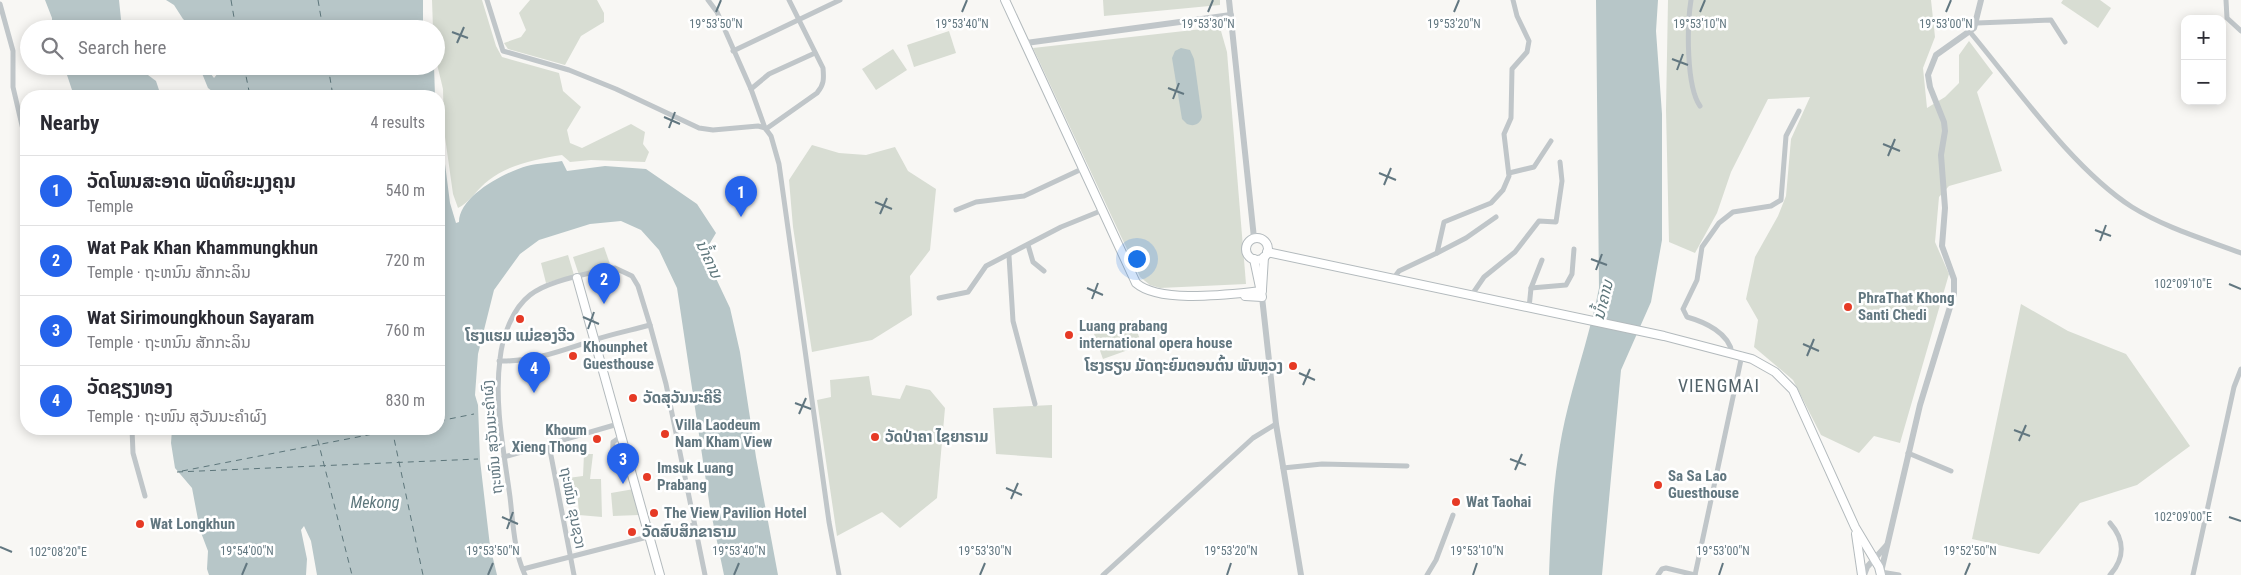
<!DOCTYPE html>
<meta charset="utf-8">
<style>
body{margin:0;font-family:"Roboto Condensed","Noto Sans Lao",sans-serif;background:#f2f2f3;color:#2b2b33}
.controls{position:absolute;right:15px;top:15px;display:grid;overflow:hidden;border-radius:10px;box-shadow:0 2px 12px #0003}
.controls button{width:45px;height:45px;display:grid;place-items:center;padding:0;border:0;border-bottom:1px solid #e1e1e2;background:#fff;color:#2b2b33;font:25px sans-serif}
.you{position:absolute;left:1136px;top:258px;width:18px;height:18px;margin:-12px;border:4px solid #fff;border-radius:50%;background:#1a73e8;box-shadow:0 0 0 8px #1a73e833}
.badge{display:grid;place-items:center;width:32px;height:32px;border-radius:50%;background:#2563eb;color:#fff;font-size:16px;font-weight:700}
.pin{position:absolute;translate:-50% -41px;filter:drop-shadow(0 1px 2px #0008)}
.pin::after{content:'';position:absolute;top:26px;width:18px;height:15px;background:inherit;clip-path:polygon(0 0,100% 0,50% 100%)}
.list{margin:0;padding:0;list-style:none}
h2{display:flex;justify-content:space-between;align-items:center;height:65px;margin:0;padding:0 20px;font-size:21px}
h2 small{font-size:16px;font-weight:400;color:#7c7c81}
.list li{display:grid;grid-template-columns:32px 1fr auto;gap:15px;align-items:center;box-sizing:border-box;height:70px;padding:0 20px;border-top:1px solid #e1e1e2}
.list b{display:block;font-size:19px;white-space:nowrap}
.list p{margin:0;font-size:16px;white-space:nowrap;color:#7c7c81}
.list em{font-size:16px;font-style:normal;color:#7c7c81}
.icon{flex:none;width:28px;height:28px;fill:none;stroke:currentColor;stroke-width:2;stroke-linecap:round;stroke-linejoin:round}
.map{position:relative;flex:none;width:2241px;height:575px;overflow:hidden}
.search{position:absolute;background:#fff;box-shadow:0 2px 12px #0003;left:20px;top:20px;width:425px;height:55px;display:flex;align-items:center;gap:12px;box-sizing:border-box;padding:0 18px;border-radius:28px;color:#7c7c81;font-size:19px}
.panel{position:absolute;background:#fff;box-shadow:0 2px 12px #0003;left:20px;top:90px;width:425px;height:345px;border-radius:20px}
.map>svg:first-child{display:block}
.green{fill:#d8ddd3}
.water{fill:#b7c6c8}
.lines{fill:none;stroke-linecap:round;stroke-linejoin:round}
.ferry{stroke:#5d767b;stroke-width:1;stroke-dasharray:6 5;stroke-linecap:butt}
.secondary-casing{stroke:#b3babd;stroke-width:10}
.minor{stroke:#c0c6c9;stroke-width:5}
.tertiary{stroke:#c0c6c9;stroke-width:6}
.secondary{stroke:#fff;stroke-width:8}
.ticks{fill:none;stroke:#627780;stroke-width:2}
.poi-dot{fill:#e63a25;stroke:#fff;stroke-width:2}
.labels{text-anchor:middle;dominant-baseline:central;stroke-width:5;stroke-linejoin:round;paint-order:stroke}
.poi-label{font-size:15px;font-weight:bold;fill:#627780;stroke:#fff;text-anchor:start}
.street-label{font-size:15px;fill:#627780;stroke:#fff}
.water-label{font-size:16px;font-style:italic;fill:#5d767b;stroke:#fff}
.quarter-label{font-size:18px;letter-spacing:1px;fill:#54646b;stroke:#fff}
.ticks-label{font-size:12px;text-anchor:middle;fill:#627780;stroke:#fff;stroke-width:5;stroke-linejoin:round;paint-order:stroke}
</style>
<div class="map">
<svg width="2241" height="575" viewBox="0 0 2241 575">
<rect width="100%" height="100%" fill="#f8f7f4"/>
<!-- green -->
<g class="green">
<path d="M432 0H482L496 46 502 57 559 73 563 91 581 107 567 130 570 143 582 148 631 124 645 132 643 144 649 152 645 162 591 160 570 162 562 155C537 159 510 164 489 180 478 188 469 203 458 208L453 194 444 130 443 89 436 60V29H433Z"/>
<polygon points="530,0 597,0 604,13 604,22 581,36 565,65 508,49 504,43 521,37 526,30 519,13"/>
<polygon points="1103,0 1220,0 1220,5 1104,16"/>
<polygon points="1668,0 1931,0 1935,37 1923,68 1927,108 1945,97 1959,83 1959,55 1969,41 1993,73 1977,92 2002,171 1949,186 1939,197 1935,242 1949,274 1900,443 1874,436 1859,453 1821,435 1793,380 1754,347 1758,320 1746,299 1755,257 1778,216 1786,196 1791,139 1810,97 1768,99 1731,172 1717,213 1695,253 1669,242 1666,110"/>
<polygon points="2063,0 2100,0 2111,8 2098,28 2061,3"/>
<polygon points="1211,28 1221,31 1227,52 1246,284 1160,288 1150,285 1140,277 1033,48"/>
<polygon points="949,31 956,53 914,67 907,45"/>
<polygon points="893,49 907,70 876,90 862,69"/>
<polygon points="812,145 839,153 866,155 895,147 908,171 936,189 930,250 910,276 912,315 872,340 812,352 793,227 789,180"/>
<polygon points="604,247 610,264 579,275 573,257"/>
<polygon points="568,255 574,275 546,283 541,263"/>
<polygon points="2021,304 2068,331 2126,354 2190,446 2137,485 2080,503 2039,554 1972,539"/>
<polygon points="1133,320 1142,345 1103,359 1094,334"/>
<polygon points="869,376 872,395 900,399 906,385 930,390 945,408 937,498 900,528 882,512 837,536 817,400 831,397 830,380"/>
<polygon points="1052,405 1052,458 996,454 993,408"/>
<polygon points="584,454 593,454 590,479 601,479 602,517 579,515 577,487 569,487 568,478 583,476"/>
<polygon points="634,489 639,515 613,516 611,493"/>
</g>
<!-- water -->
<g class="water">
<polygon points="45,0 119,0 122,29 52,29 52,18"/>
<polygon points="166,0 423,0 423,29 194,29 183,19 174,5"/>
<path d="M1596 0H1658L1656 31 1662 114V240L1651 302 1621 370 1602 575H1549C1551 519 1554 462 1568 407 1578 367 1591 329 1599 288Z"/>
<path d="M1181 48 1190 50 1194 59 1202 117C1200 124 1194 127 1187 124L1182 119 1172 58 1175 51Z"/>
<polygon points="64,66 136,66 156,81 161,96 74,96"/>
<polygon points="199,66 205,66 214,78 218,73 218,66 434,66 435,96 218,96 208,88"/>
<path d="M439 117 450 203 456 223 459 222C459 196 505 172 527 166 538 163 550 163 562 161L567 171 605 166 646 169 697 204 716 233 704 253 730 308 740 352 756 457 778 575H724L710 508 677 288 659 250 641 230 621 221 590 224 539 240 520 254 494 290 478 354 475 395 478 405 480 460 490 546 497 575H317L311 541 304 526 301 530 307 559 306 575H209L207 569 208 551 200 530 192 488 175 468 171 443 172 429H439Z"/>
</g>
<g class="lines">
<!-- ferry -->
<g class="ferry">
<polyline points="231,0 236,29"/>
<polyline points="318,0 323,29"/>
<polyline points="244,66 250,96"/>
<polyline points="328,66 333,96"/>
<polyline points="439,421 474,414"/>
<polyline points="315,429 352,575"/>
<polyline points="392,429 423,575"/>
<polyline points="182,471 399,429"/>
<polyline points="177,472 478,459"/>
</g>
<!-- secondary casing -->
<g class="secondary-casing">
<g id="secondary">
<path d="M1005 0 1136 283C1160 304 1230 294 1262 291"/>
<circle cx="1257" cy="249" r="11"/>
<polyline points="1267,252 1664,336 1752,359 1775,372 1793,390 1855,527 1879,567 1881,575"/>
<polyline points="577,278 660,575"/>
<polyline points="1262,289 1264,257"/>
<polyline points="1245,296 1262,297 1254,259"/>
<polyline points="1856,534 1862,575"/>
</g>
</g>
<!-- minor -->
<g class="minor">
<polyline points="487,0 503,51 569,70 616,89 699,128 713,130 758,126 765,128 771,136 779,164 829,522 839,575"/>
<polyline points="708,0 717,12 751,89 765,128"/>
<path d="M1691 0C1687 25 1686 86 1700 106"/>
<polyline points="2226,0 2227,18 2241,31"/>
<polyline points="0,4 13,51 13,87 24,134 26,174"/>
<polyline points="1977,23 2051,20 2065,42"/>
<path d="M1970 32C2016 87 2073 169 2132 207 2166 228 2204 239 2241 253"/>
<polyline points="733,51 840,0"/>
<polyline points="751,89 769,74 815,53"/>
<path d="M766 129 817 93C824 85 824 79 823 68L789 0"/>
<polyline points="1509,173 1534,167 1551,141"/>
<polyline points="956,210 976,202 1024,196 1084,168"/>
<polyline points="1028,245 1033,262 1044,271"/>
<polyline points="1437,253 1466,238 1496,217"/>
<polyline points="1009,256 1013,321 1035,404"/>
<polyline points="1393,279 1399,271 1437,253 1444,222 1491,203 1503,190 1509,176 1504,134 1511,118 1512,69 1527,52 1529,41 1517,16 1513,0"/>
<polyline points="1531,288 1566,285 1572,274 1574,249"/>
<polyline points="1471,296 1484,277 1515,252 1539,221 1556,222 1562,181 1560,162"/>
<polyline points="939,298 968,292 986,266 1061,227 1103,210"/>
<polyline points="1529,308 1531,288 1542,260"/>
<path d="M1732 353C1729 333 1705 322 1687 317L1683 309 1697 280 1702 247 1719 223 1733 212 1771 206 1781 200 1786 136 1799 111"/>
<path d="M499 361C533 362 563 350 594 340 612 334 632 330 650 325"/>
<polyline points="132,429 133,453 145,496"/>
<polyline points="549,445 574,575"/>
<polyline points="1908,453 1951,471"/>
<polyline points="504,457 618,424"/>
<polyline points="612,467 613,442 622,436"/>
<polyline points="1283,468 1322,464 1407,466"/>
<polyline points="523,569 694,525"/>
<polyline points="1881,572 1899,575"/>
<path d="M525 575C514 552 513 522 510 497 504 452 494 404 500 359 502 338 512 309 530 295 547 281 584 275 606 269L615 268 632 276 638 286 650 325 666 384 705 575"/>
<polyline points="1103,575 1253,438 1276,424"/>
<polyline points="1427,575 1436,560 1453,515"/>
<polyline points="1658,575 1662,569 1666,568 1695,575"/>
<polyline points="1695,575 1742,355"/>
<path d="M2110 575C2125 558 2125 540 2110 523"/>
<polyline points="2193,575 2234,387 2241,369"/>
</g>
<!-- tertiary -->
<g class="tertiary">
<polyline points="1229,0 1254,238"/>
<polyline points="1026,43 1231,15"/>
<polyline points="1262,297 1276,424 1301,575"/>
<polyline points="1881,572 1920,405 1954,294 1954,279 1942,246 1945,208 1941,155 1945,131 1944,122 1930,87 1928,75 1936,55 1974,28 1981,0"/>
<polyline points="1864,575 1867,567 1887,545"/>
</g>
<!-- secondary -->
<use href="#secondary" class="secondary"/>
</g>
<!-- ticks -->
<path class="ticks" d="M716 12 721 0M962 12 967 0M1208 12 1213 0M1454 12 1459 0M1700 12 1705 0M1946 12 1951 0M452 32 468 38M457 43 464 27M1672 59 1688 65M1677 70 1683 54M1168 88 1184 94M1173 99 1179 83M664 117 680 124M669 128 675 112M1883 144 1900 151M1888 156 1895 139M1379 173 1396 180M1384 185 1391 168M875 202 892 209M880 214 887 198M2095 230 2111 236M2100 241 2106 225M1591 259 1607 265M1596 270 1602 254M2229 284 2241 289M1087 288 1103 295M1092 299 1098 283M583 317 599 324M588 329 594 312M1803 344 1819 351M1807 356 1814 339M1299 373 1315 380M1303 385 1310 369M795 403 811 409M799 414 806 398M2014 430 2030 436M2019 441 2026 425M1510 459 1526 465M1515 470 1522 454M1006 488 1022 495M1011 499 1018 483M502 517 518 524M2229 517 2241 521M507 529 513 512M0 547 12 552M242 575 247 563M488 575 493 563M734 575 739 563M980 575 985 563M1227 575 1231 563M1473 575 1477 563M1719 575 1723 563M1965 575 1970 563"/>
<!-- markers -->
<g class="poi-dot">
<circle cx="1848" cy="307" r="5"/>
<circle cx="520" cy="319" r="5"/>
<circle cx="1069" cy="335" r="5"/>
<circle cx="573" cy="356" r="5"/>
<circle cx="1293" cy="366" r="5"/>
<circle cx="633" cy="398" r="5"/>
<circle cx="665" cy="434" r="5"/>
<circle cx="875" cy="437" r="5"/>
<circle cx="597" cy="439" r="5"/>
<circle cx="647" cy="477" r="5"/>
<circle cx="1658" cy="485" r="5"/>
<circle cx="1456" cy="502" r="5"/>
<circle cx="654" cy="513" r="5"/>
<circle cx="140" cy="524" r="5"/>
<circle cx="632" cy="532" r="5"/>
</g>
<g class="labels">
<!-- poi labels -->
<g class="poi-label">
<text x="1858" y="298">PhraThat Khong<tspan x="1858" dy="17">Santi Chedi</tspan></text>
<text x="1079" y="326">Luang prabang<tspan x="1079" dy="17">international opera house</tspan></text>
<text x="520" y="336" text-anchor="middle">ໂຮງແຮມ ແມ່ຂອງວີວ</text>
<text x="583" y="347">Khounphet<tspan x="583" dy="17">Guesthouse</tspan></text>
<text x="1283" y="366" text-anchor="end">ໂຮງຮຽນ ມັດຖະຍົມຕອນຕົ້ນ ພັນຫຼວງ</text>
<text x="643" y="398">ວັດສຸວັນນະຄີຣີ</text>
<text x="675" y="425">Villa Laodeum<tspan x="675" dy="17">Nam Kham View</tspan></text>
<text x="587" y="430" text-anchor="end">Khoum<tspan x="587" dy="17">Xieng Thong</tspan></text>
<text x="885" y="437">ວັດປ່າຄາ ໄຊຍາຣາມ</text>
<text x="657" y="468">Imsuk Luang<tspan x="657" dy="17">Prabang</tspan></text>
<text x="1668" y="476">Sa Sa Lao<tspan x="1668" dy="17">Guesthouse</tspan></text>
<text x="1466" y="502">Wat Taohai</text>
<text x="664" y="513">The View Pavilion Hotel</text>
<text x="150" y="524">Wat Longkhun</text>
<text x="642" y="532">ວັດສົບສິກຂາຣາມ</text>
</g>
<!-- street labels -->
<g class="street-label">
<text transform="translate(492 437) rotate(-95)">ຖະໜົນ ສຸວັນນະຄໍາຜົງ</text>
<text transform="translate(573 508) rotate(79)">ຖະໜົນ ຂຸນຊວາ</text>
</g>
<!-- water labels -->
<g class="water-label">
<text transform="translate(709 259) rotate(65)">ນ້ຳຄານ</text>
<text transform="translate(1603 300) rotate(-76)">ນ້ຳຄານ</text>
<text x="375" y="502">Mekong</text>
</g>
<!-- quarter labels -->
<g class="quarter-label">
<text x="1719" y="385">VIENGMAI</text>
</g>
</g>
<g class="ticks-label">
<text x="716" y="28">19°53'50"N</text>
<text x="962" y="28">19°53'40"N</text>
<text x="1208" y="28">19°53'30"N</text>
<text x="1454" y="28">19°53'20"N</text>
<text x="1700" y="28">19°53'10"N</text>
<text x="1946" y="28">19°53'00"N</text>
<text x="2183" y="288">102°09'10"E</text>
<text x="2183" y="521">102°09'00"E</text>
<text x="247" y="555">19°54'00"N</text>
<text x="493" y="555">19°53'50"N</text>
<text x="739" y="555">19°53'40"N</text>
<text x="985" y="555">19°53'30"N</text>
<text x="1231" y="555">19°53'20"N</text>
<text x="1477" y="555">19°53'10"N</text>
<text x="1723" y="555">19°53'00"N</text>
<text x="1970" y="555">19°52'50"N</text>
<text x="58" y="556">102°08'20"E</text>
</g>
</svg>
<div class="controls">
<button>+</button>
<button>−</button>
</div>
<div class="you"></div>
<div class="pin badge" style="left:741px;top:217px">1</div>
<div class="pin badge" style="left:604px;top:304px">2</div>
<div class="pin badge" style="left:623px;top:484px">3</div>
<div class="pin badge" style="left:534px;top:393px">4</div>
<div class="search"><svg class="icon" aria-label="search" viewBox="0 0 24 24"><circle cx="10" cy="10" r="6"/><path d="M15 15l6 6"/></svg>Search here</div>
<section class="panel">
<h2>Nearby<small>4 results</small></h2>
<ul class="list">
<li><span class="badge">1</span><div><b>ວັດໂພນສະອາດ ພັດທິຍະມຸງຄຸນ</b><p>Temple</p></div><em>540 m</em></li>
<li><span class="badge">2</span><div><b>Wat Pak Khan Khammungkhun</b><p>Temple · ຖະຫນົນ ສັກກະລິນ</p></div><em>720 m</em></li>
<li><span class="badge">3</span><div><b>Wat Sirimoungkhoun Sayaram</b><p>Temple · ຖະຫນົນ ສັກກະລິນ</p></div><em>760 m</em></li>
<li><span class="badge">4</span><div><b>ວັດຊຽງທອງ</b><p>Temple · ຖະໜົນ ສຸວັນນະຄໍາຜົງ</p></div><em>830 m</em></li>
</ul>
</section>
</div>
